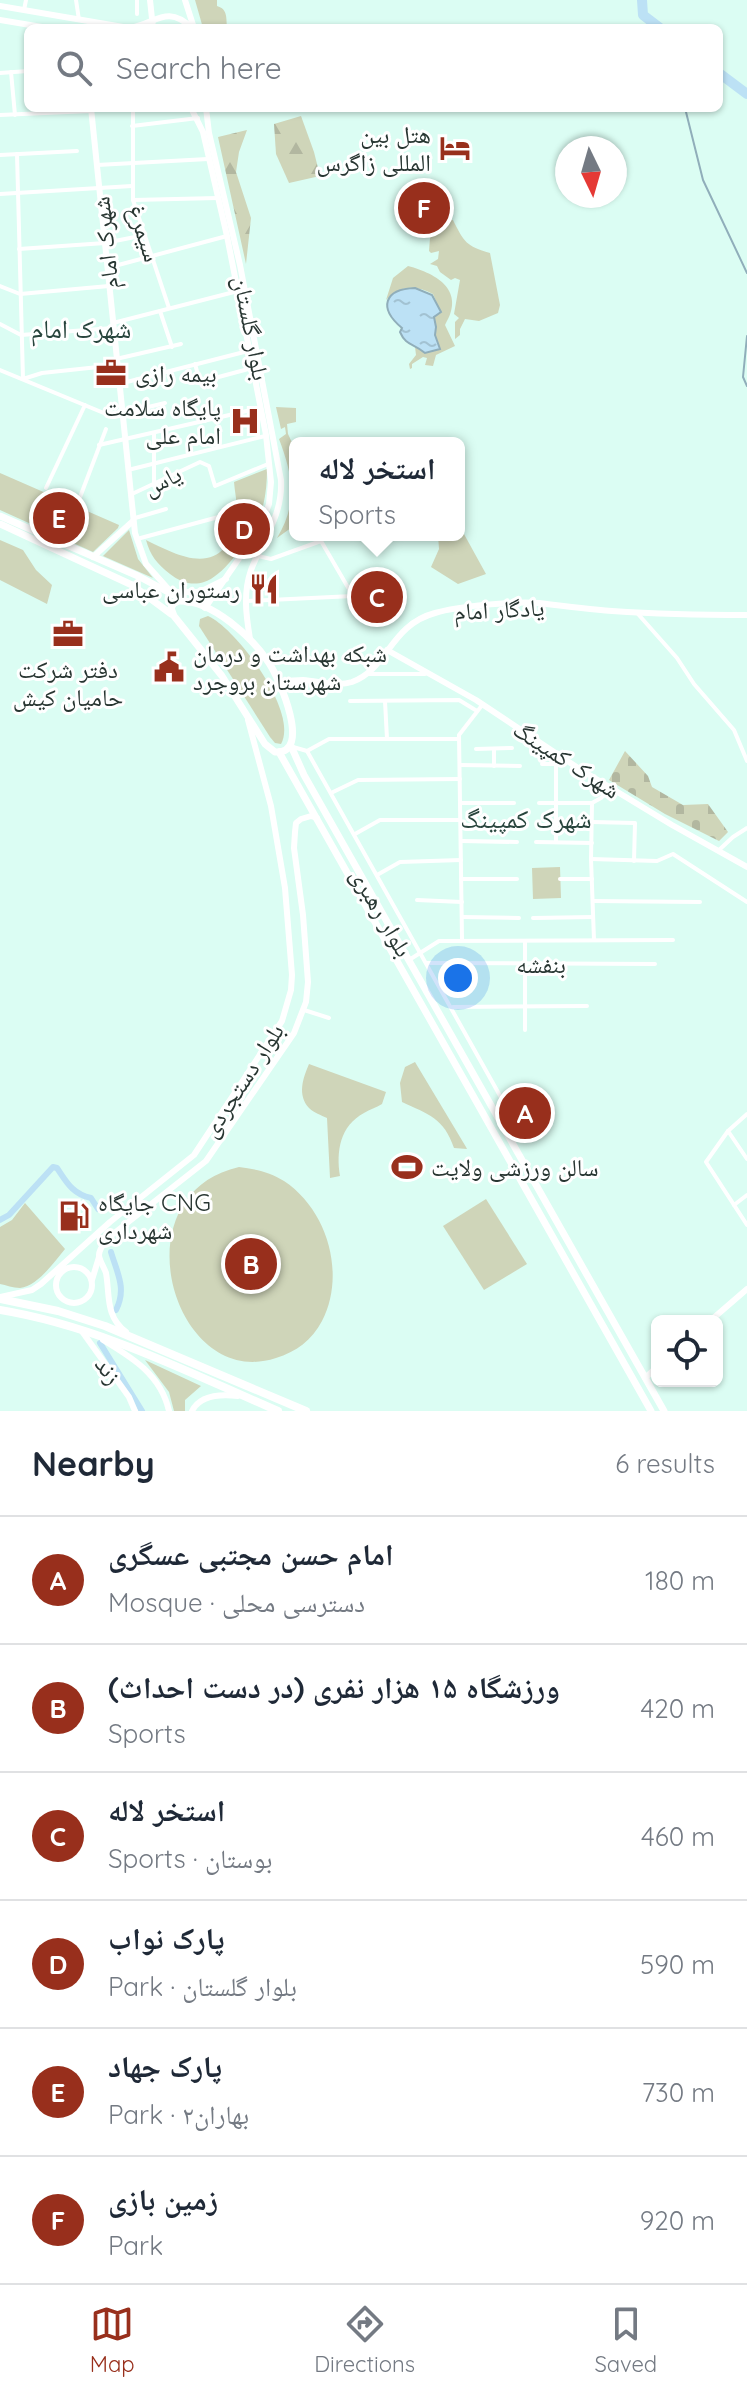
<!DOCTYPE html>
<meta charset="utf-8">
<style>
body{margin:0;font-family:Quicksand,"Noto Naskh Arabic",sans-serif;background:#f6f6f7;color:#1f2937}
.controls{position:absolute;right:24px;bottom:24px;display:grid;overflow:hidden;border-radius:12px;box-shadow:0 2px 6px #0004}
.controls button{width:72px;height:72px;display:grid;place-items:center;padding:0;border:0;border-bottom:2px solid #e0e1e3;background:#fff;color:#1f2937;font:40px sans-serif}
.compass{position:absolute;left:555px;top:136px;width:72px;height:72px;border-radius:50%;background:#fff;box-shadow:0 2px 6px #0004;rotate:175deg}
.you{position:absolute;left:458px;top:978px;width:28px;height:28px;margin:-20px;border:6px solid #fff;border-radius:50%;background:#1a73e8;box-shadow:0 0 0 12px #1a73e833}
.badge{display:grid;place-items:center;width:52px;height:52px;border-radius:50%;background:#982f1c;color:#fff;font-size:26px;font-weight:700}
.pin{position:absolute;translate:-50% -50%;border:4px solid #fff;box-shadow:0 2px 8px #0006}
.popup{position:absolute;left:289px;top:437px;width:176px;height:104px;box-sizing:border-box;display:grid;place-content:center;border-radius:12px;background:#fff;filter:drop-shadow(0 2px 6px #0005);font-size:26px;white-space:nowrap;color:#747a83}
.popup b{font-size:30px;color:#1f2937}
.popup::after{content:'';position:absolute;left:50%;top:100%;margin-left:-16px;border:16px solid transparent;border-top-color:#fff}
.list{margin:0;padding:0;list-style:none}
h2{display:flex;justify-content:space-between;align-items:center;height:104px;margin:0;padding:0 32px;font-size:34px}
h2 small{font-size:26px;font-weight:400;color:#747a83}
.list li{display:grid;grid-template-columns:52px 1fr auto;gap:24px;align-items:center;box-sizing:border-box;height:128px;padding:0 32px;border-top:2px solid #e0e1e3}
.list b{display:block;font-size:30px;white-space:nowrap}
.list p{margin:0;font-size:26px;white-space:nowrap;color:#747a83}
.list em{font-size:26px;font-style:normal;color:#747a83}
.icon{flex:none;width:44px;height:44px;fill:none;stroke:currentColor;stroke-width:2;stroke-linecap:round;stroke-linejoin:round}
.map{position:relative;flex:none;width:747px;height:1411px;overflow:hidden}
.search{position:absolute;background:#fff;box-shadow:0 2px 6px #0004;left:24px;right:24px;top:24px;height:88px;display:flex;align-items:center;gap:20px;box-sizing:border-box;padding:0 28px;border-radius:12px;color:#747a83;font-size:30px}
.sheet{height:872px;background:#fff}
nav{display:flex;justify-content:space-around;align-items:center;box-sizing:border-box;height:112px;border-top:2px solid #e0e1e3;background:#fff;font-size:22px;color:#747a83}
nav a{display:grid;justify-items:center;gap:4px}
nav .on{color:#982f1c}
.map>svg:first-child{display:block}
.green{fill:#cfd5b9}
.forest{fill:url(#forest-firs)}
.cemetery{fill:url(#cemetery-stones)}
.water{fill:url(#water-ripples);stroke:#90aeba;stroke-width:2}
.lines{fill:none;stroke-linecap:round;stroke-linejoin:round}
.stream{stroke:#90aeba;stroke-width:2}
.canal{stroke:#bce1f5;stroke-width:6}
.river{stroke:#bce1f5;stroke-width:10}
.street{stroke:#fff;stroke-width:4}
.secondary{stroke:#fff;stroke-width:6}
.primary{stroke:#fff;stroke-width:7}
.highway{stroke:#fff;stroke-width:8}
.labels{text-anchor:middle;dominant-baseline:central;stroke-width:6;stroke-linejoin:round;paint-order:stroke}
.poi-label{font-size:24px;fill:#283632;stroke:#fff;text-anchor:start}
.street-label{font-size:24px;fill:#283632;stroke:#fff}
.neighbourhood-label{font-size:26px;fill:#28453d;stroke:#fff}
</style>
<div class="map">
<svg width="747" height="1411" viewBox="0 0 747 1411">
<defs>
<pattern id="forest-firs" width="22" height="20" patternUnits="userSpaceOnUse" patternTransform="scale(2)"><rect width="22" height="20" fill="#cfd5b9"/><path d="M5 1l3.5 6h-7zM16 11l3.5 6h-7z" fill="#b2b7a0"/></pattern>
<pattern id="cemetery-stones" width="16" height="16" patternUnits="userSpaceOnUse" patternTransform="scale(2)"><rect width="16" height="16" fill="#cfd5b9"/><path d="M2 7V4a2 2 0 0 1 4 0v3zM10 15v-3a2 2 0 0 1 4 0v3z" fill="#b2b7a0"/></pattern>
<pattern id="water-ripples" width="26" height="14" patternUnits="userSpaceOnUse" patternTransform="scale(2)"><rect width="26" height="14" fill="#bce1f5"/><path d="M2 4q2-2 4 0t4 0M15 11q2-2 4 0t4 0" fill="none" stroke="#a2c2d2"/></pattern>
</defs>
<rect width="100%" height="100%" fill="#dbfdf3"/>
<!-- green -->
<g class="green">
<path d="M195 0H217V6C228 9 226 18 227 28H203Z"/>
<path d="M415 190 418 202H441L445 218 453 220C464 242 466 246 490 253L500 305 498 313 479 321 465 319 460 329V335L455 339V322L459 318 454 314 460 280 455 278 451 280 440 272 437 266 430 264 438 259 439 251 431 253 429 251 430 238 428 223 415 214H406V200L411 192Z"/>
<path d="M408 266C438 274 466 291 445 325L455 346 436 355 433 366 425 365 427 358 423 357 412 364V368L410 369 409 364 416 355 415 347 437 340C433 332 436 325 433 317L440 311 433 294C415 285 400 285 386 300L393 278Z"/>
<path d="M276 407 296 408V422L287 424 288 434 295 449V525L277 538C298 503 293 476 279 439L286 434 285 427 281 429Z"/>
<path d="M267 469C267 481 266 494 263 506 257 528 227 575 204 582 192 586 180 582 170 574 157 564 150 555 146 540 169 551 205 572 225 547 232 538 237 530 238 519 238 507 235 494 234 482Z"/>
<polygon points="0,473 119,525 118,528 93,552 0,510"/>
<polygon points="459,525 486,574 458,584 431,567 439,549 438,535 459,535"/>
<polygon points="129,530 138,559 153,578 103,556"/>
<polygon points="0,540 23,550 36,570 52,585 47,604 0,580"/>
<path d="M208 616C237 629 299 713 281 744L275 743 270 737 199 626 200 619Z"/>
<polygon points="560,867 561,898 533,899 532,868"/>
<path d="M415 1062 466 1147 467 1149 454 1148C444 1118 428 1114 402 1102L400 1083 405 1067Z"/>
<path d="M309 1064 386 1092 382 1104C376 1108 370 1109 364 1113 340 1126 336 1151 340 1176L330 1178 327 1118C321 1115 314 1113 309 1108 297 1095 303 1078 309 1064Z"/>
<path d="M239 1167C255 1169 270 1172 284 1181 328 1210 346 1275 322 1321 312 1340 296 1352 276 1358 174 1392 116 1195 239 1167Z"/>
<polygon points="486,1199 527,1264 484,1290 443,1226"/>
<path d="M25 1203 65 1249C54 1262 38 1286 20 1288 13 1288 6 1285 0 1284V1227L12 1220Z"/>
<polygon points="145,1360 201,1386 185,1400 185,1411 174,1411 169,1392"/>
</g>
<!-- forest -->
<g class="forest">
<polygon points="301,116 314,152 320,176 289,183 276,154 274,124"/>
<polygon points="247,130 239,152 236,172 251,218 246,264 218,137"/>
</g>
<!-- cemetery -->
<polygon class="cemetery" points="625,751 648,776 652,787 683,805 708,804 728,832 719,841 665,814 609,780"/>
<!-- water -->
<path class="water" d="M415 288 432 295 441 312 434 317 436 327 435 335 440 349 425 353C413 343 406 346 400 332L402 328C378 308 384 289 415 288Z"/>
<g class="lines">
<!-- stream -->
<g class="stream">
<polyline points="685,108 703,180 747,273"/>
<polyline points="747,336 743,377 747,386"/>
</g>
<!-- canal -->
<g class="canal">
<path d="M0 1220 9 1215 53 1167 57 1168C66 1181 72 1194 91 1198L98 1209"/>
<path d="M111 1252C117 1273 127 1288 116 1310"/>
<polyline points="100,1343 142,1411"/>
</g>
<!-- river -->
<g class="river">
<polyline points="642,0 643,15 660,28"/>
<polyline points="719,73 747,94"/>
</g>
<!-- street -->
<g class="street">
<polyline points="76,0 79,20"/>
<polyline points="24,10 26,0"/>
<polyline points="137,14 137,0"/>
<polyline points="11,72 15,115"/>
<polyline points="0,73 28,71"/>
<polyline points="133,108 133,200 169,308"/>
<polyline points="0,115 91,111"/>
<polyline points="132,126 198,118"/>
<polyline points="17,154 23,379 42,373 117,365"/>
<polyline points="0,155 77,151"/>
<polyline points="97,165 208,159"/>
<polyline points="0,194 132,186"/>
<polyline points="133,200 218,198"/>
<polyline points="19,249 105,243 145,235"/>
<polyline points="107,268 227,236"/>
<polyline points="0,286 20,294 109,286"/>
<polyline points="160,311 172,347"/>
<polyline points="113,323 238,291"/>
<polyline points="0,324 21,335 113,328"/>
<polyline points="116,359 181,344"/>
<polyline points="195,364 200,382 252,368"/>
<polyline points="0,370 111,416 165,403"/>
<polyline points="119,384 248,351"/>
<polyline points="154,434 154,486"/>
<polyline points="99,445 260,408"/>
<polyline points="128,470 265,436"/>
<polyline points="46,488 85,405"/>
<polyline points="132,494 200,462 209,466 215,486 268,464"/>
<polyline points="77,505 106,429"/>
<polyline points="135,518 166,509"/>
<polyline points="137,539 237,512"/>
<polyline points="247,601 353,596 321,541 271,559 258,556"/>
<polyline points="638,614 677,658 694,684 734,730 747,761"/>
<polyline points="367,674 425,674"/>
<polyline points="350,701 459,700 477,711"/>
<polyline points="385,701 387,739"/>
<polyline points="293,747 307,751 508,1110 504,1127"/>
<polyline points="476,749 512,748"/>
<polyline points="494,749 494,766"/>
<polyline points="307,751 329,739 459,739"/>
<polyline points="542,764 556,764 556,842"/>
<polyline points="460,765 520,766"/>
<polyline points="331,793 358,780 460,779"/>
<polyline points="460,803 514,803"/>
<polyline points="539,803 592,803"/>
<polyline points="592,822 635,823 634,861"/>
<polyline points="355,834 380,820 460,820"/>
<polyline points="461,841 517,842"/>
<polyline points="536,842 592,843"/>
<polyline points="719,850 733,837 747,828"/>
<polyline points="591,859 657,861 673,854 747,902"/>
<polyline points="377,875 400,862 461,860"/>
<polyline points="461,879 517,879"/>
<polyline points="560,879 592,879"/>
<polyline points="417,900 462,902"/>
<polyline points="593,901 700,902"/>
<polyline points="462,917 519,918"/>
<polyline points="533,918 593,917"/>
<polyline points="462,939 459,735 483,704"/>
<polyline points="594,940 591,859 592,803 601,798 611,788"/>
<polyline points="409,960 439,941 673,940"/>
<polyline points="427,963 655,964"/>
<polyline points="453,1007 587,1006"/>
<polyline points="304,1010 329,1018"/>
<polyline points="525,1030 525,941"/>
<polyline points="747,1114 728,1131 706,1162 747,1225"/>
<polyline points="728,1131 747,1159"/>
<polyline points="734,1205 747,1195"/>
</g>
<!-- secondary -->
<g class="secondary">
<polyline points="150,0 153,28"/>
<polyline points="185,0 194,28"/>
<path d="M0 6 129 28C155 25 166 3 192 28"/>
<polyline points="0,20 48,28"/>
<polyline points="91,108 135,533 146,564 171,592 200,592 226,579"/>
<polyline points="191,108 203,132 227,236 266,435 271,482 269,504 260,528 205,608"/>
<path d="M206 108 209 133 240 265 281 480C283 515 263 539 251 570 243 593 246 615 250 639"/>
<polyline points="93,557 133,521"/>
<polyline points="387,650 476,700 578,768 672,825 747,867"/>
<path d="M279 682C287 681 295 680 303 680 319 681 337 687 352 682 388 669 390 625 435 613 459 606 514 601 539 603 563 606 587 609 612 611 657 614 702 615 747 615"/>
<circle cx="74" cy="1285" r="18"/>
<polyline points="92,1280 99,1257"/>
<polyline points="0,1297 32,1290 41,1284 110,1222 194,1155 282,1021 291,990 292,975 285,888 271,806 248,720"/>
<polyline points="710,1321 747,1289"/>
<polyline points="81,1330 129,1397 135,1411"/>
<path d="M126 1332C105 1316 110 1295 106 1273 104 1267 99 1260 99 1255 99 1249 105 1242 108 1238L206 1161 294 1033 306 1002 308 982 303 915 294 848 295 832 296 823 301 819 311 816 317 818"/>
<path d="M103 1340C133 1358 161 1375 169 1411"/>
<polyline points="645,1378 657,1367"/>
<path d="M192 1411C200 1395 221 1394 238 1396"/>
</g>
<!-- primary -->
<g class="primary">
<polyline points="0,516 138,576 183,600"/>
<polyline points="0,524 132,585 171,614"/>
<path d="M179 601C212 600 252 637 269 663 279 678 313 755 275 752L265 744 222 676 174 616 171 608 174 603Z"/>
<polyline points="291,746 304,775 664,1411"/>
<polyline points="279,752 651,1411"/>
</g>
<!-- highway -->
<g class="highway">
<polyline points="0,1299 58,1311 105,1326 306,1411"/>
<path d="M0 1310C98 1326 188 1372 278 1411"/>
</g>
</g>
<!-- icons -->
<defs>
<g id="hotel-bare" transform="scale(2.4)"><path d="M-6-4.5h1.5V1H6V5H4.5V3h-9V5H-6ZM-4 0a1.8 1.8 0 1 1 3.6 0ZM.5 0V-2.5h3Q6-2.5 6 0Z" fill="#982f1c" stroke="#fff" stroke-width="2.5" paint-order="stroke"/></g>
<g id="office-bare" transform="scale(2.4)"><path d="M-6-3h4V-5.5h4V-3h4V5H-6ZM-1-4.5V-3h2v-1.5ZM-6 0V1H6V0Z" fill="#982f1c" stroke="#fff" stroke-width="2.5" paint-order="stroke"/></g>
<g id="hospital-bare" transform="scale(2.4)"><path d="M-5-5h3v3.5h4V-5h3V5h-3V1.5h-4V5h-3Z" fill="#982f1c" stroke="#fff" stroke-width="2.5" paint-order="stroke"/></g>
<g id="restaurant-bare" transform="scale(2.4)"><path d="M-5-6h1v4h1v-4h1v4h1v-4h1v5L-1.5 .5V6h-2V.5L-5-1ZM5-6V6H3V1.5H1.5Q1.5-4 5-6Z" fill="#982f1c" stroke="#fff" stroke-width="2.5" paint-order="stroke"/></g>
<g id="civic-bare" transform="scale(2.4)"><path d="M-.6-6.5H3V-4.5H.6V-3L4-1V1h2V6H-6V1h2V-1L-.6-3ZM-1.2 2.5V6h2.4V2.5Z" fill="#982f1c" stroke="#fff" stroke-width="2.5" paint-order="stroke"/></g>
<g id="stadium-bare" transform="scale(2.4)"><path d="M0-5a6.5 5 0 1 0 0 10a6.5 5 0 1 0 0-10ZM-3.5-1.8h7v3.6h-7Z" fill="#982f1c" stroke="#fff" stroke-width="2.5" paint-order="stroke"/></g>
<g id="fuel-bare" transform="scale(2.4)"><path d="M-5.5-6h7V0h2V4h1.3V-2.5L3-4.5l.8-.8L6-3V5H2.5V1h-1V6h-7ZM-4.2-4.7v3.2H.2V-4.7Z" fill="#982f1c" stroke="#fff" stroke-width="2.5" paint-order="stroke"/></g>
</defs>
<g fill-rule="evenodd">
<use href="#hotel-bare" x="455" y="148"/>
<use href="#office-bare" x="111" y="373"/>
<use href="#hospital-bare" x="245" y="421"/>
<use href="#restaurant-bare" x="264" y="589"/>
<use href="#office-bare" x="68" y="634"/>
<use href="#civic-bare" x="169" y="667"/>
<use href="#stadium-bare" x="407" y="1167"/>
<use href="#fuel-bare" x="74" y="1216"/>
</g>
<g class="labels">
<!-- poi labels -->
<g class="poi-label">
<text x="431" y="134" text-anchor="end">هتل بین<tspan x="431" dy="28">المللی زاگرس</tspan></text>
<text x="135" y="373">بیمه رازی</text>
<text x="221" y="407" text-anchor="end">پایگاه سلامت<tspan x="221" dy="28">امام علی</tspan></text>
<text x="240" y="589" text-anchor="end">رستوران عباسی</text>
<text x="193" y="653">شبکه بهداشت و درمان<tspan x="193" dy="28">شهرستان بروجرد</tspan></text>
<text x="68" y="669" text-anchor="middle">دفتر شرکت<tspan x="68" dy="28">حامیان کیش</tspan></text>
<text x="431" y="1167">سالن ورزشی ولایت</text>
<text x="98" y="1202">جایگاه CNG<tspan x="98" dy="28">شهرداری</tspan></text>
</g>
<!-- street labels -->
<g class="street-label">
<text transform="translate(145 233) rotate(72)">سیمرغ</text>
<text transform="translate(105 243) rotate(-96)">شهرک امام</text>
<text transform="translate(252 328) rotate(79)">بلوار گلستان</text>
<text transform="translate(162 480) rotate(-26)">یاس</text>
<text transform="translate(499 609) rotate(-3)">یادگار امام</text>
<text transform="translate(567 759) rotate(33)">شهرک کمپینگ</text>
<text transform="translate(382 912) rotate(60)">بلوار رهبری</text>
<text x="541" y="964">بنفشه</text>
<text transform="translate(242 1080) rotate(-57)">بلوار دستجردی</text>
<text transform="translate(109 1370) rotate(54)">زند</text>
</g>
<!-- neighbourhood labels -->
<g class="neighbourhood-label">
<text x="81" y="328">شهرک امام</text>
<text x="526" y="818">شهرک کمپینگ</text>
</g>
</g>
</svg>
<div class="controls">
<button><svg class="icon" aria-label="locate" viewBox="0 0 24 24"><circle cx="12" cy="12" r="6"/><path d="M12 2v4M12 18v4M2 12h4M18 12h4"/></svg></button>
</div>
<svg class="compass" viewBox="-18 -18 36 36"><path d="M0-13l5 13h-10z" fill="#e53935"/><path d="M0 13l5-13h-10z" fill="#747a83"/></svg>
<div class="you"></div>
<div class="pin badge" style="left:525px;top:1113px">A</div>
<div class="pin badge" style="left:251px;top:1264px">B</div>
<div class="pin badge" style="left:377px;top:597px">C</div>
<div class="popup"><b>استخر لاله</b>Sports</div>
<div class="pin badge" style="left:244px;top:529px">D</div>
<div class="pin badge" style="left:59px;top:518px">E</div>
<div class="pin badge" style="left:424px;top:208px">F</div>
<div class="search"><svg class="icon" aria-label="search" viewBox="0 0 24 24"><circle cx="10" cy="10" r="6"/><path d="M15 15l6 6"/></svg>Search here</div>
</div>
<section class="sheet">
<h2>Nearby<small>6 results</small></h2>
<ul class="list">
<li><span class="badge">A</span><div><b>امام حسن مجتبی عسگری</b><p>Mosque · دسترسی محلی</p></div><em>180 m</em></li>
<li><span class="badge">B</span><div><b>ورزشگاه ۱۵ هزار نفری (در دست احداث)</b><p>Sports</p></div><em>420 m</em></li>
<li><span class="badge">C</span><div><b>استخر لاله</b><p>Sports · بوستان</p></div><em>460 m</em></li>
<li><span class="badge">D</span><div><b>پارک نواب</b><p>Park · بلوار گلستان</p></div><em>590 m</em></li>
<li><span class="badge">E</span><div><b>پارک جهاد</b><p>Park · بهاران۲</p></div><em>730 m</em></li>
<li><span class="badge">F</span><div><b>زمین بازی</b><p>Park</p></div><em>920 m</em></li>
</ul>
</section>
<nav>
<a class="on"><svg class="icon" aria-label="map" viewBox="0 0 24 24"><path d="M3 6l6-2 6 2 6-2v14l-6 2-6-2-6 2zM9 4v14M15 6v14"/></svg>Map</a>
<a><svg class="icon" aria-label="directions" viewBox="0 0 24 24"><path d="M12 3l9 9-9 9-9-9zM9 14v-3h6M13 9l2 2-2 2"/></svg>Directions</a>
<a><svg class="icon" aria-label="saved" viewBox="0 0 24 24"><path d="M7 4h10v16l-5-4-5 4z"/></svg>Saved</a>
</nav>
